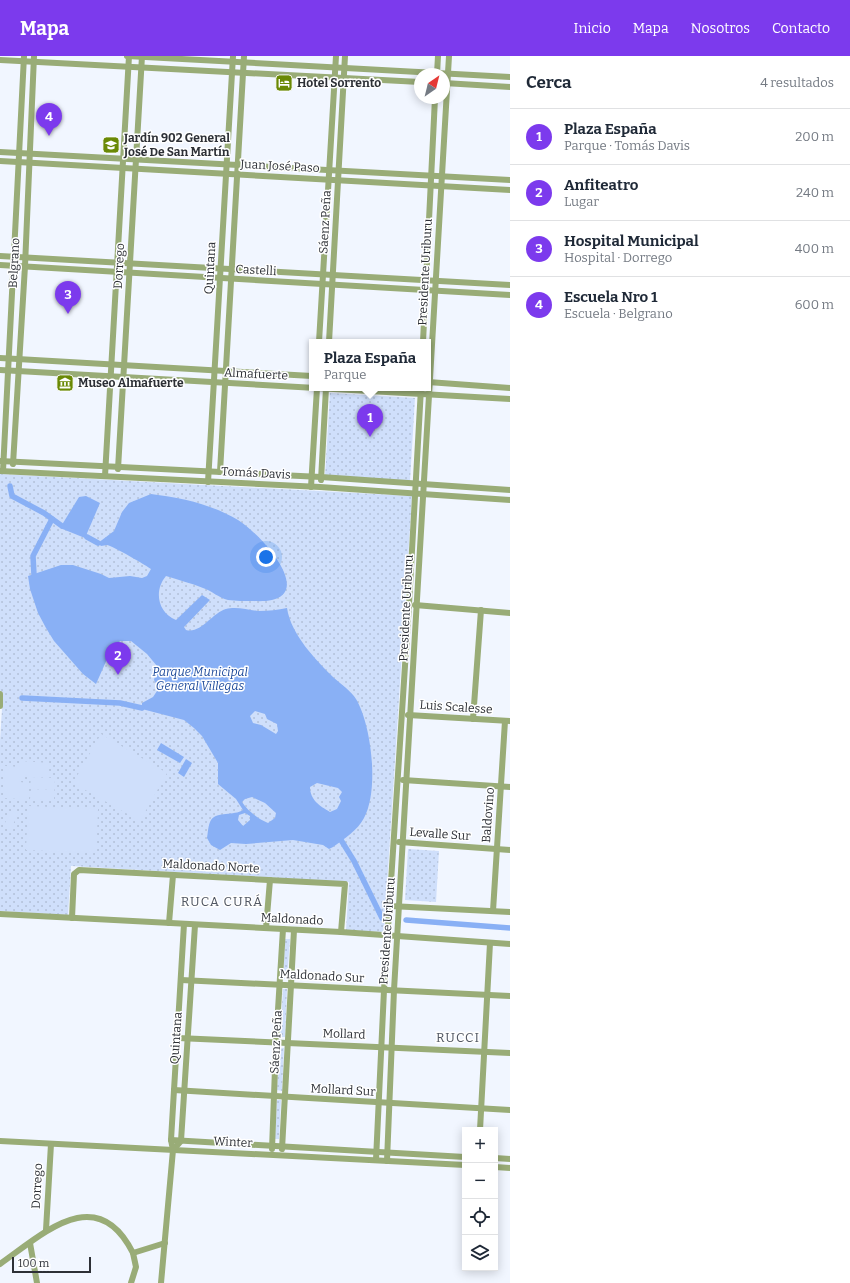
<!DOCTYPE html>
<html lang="es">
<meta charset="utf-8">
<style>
body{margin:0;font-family:Bitter,serif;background:#f2f2f3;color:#1f2937}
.controls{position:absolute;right:12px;bottom:12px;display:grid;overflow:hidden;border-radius:0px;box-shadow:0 2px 10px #0003}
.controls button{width:36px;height:36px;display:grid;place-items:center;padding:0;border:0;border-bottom:1px solid #e0e1e3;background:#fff;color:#1f2937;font:20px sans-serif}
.compass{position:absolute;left:414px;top:12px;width:36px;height:36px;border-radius:50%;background:#fff;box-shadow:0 2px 10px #0003;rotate:35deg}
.scale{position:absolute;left:12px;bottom:10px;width:79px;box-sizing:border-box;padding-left:4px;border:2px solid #2d3036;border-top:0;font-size:11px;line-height:14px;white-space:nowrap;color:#2d3036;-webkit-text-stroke:3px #fff;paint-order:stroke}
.you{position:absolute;left:266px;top:501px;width:14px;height:14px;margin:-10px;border:3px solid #fff;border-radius:50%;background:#1a73e8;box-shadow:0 0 0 6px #1a73e833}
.badge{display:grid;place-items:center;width:26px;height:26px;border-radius:50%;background:#7c3aed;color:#fff;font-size:13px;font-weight:700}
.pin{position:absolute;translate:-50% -33px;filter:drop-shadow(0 1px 2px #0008)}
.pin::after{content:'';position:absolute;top:21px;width:14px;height:12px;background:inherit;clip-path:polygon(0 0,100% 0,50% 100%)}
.popup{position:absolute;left:309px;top:283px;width:122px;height:52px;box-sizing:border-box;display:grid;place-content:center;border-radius:0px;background:#fff;filter:drop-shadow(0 1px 3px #0005);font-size:13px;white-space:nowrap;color:#747a83}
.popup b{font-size:15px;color:#1f2937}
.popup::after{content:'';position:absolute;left:50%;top:100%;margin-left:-8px;border:8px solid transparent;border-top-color:#fff}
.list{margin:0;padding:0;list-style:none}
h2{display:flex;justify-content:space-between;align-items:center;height:52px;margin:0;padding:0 16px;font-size:17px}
h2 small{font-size:13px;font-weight:400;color:#747a83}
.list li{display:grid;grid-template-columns:26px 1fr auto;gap:12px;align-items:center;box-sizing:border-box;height:56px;padding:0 16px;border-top:1px solid #e0e1e3}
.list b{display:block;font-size:15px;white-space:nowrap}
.list p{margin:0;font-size:13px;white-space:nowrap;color:#747a83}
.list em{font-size:13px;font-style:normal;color:#747a83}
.icon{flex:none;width:22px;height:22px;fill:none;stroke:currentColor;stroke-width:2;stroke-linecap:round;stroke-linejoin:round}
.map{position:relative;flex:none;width:510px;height:1227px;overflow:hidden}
header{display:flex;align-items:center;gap:24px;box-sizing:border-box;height:56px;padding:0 20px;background:#7c3aed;color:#fff}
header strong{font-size:19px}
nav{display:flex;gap:22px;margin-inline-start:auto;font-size:14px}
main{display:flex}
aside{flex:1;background:#fff}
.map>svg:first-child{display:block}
.grass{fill:url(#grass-dots)}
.pitch{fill:#cfdffb}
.water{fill:#89b0f5;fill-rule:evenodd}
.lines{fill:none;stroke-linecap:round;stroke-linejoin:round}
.canal{stroke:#89b0f5;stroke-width:5.5}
.minor{stroke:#99ac77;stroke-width:6}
.labels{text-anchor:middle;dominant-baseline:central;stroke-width:3;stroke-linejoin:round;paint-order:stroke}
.poi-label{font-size:12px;font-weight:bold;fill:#2d3036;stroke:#fff;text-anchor:start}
.street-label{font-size:12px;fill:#2d3036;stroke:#fff}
.park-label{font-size:12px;font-style:italic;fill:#224e9d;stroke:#fff}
.neighbourhood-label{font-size:13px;letter-spacing:1px;fill:#515763;stroke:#fff}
</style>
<header>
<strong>Mapa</strong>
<nav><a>Inicio</a><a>Mapa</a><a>Nosotros</a><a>Contacto</a></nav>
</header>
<main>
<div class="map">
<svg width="510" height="1227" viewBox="0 0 510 1227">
<defs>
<pattern id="grass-dots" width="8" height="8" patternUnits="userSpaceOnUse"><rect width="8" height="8" fill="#cfdffb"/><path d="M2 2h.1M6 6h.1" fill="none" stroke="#b2c0d8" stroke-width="1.8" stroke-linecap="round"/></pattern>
</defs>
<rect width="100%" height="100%" fill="#f1f6ff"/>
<!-- grass -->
<g class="grass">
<polygon points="330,337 415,342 410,425 325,420"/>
<polygon points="0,418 412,440 384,876 346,874 349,826 71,810 68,859 0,855 0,685 3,637 0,636"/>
<polygon points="408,793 439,795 436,846 405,844"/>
<polygon points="285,883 290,883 287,923 283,923"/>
<polygon points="283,933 287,933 285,981 280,981"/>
<polygon points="279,992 284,992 282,1035 277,1034"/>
<polygon points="277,1044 281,1044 279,1083 275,1083"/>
</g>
<!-- pitch -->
<g class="pitch">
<polygon points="101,678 167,717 140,765 73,727"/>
<polygon points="21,705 49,707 48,721 20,719 19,743 3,742 5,710 21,711"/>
<polygon points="31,721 55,722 54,745 30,743 31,733 53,734 30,732"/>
<polygon points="20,726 28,727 28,743 20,743"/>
<polygon points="28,750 98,753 96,797 26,794"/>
<polygon points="11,755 18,758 11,773 4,769"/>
</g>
<!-- water -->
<g class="water">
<path d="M151 438C182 442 211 448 238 464 265 481 325 550 252 545 245 545 236 545 228 544 219 542 212 535 203 532 191 527 178 524 166 520 154 534 157 556 176 564L202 539 210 544 186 569 184 571 186 574C201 578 212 557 226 553 236 550 249 554 259 555 269 555 278 554 287 552 291 579 316 604 334 622 341 628 351 635 356 643 372 670 379 735 364 762 358 774 344 783 333 791L329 793 323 789 293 784 246 788 231 787 220 794 211 789 207 782C208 777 208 769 211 764 217 755 234 760 243 754L236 743 218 728V707L202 680 194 672 184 664 142 653V647L153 641 159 632 154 624 157 610 147 598 131 585H120L108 601 96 628 83 618 54 585 46 572 38 557 30 533 28 520 61 509H73L101 518 109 522 130 520 142 522 147 520 151 513C149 511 111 489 107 489 105 489 103 490 101 490L98 487 114 475 122 456 129 447ZM255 655 265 658 267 663 277 668 278 675 276 678 261 669 253 667 250 660ZM317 727 338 732 342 736 339 741 341 745 337 753 330 756C320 750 310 744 310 731ZM252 741 265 747 276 757 275 762 268 767C258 763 248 755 242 746L245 743ZM245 757 250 760V764L243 770 238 764 239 759Z"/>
<polygon points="86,440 100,447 85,482 60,472 79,441"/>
<polygon points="161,687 184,701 180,707 157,694"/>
<polygon points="186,703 192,707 184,721 178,717"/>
</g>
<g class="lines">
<!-- canal -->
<g class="canal">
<polyline points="10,430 12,440 44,457 62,470"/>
<polyline points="87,481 98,487"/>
<polyline points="34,519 33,500 52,463"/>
<polyline points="22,642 120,647 142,652"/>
<polyline points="341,784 354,805 382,862"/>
<polyline points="406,864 510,872"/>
</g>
<!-- minor -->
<g class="minor">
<polyline points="127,0 510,21"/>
<polyline points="0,4 420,26"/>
<polyline points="437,18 438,0"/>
<polyline points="444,27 510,31"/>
<polyline points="0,96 510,124"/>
<polyline points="0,105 510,134"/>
<polyline points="0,200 510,229"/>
<polyline points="0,209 510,239"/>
<polyline points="319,286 336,0"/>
<polyline points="329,286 345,0"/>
<polyline points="423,286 435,42"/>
<polyline points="0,302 312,320"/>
<polyline points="0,314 510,343"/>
<polyline points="428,326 510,332"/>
<polyline points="0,405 321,421 510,434"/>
<polyline points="13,408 25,210 34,0"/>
<polyline points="118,413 142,0"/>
<polyline points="0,415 320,431 510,444"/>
<polyline points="3,415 24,0"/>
<polyline points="220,416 244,0"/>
<polyline points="105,420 129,0"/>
<polyline points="321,424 326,332"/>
<polyline points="208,426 233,0"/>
<polyline points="311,431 317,332"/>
<polyline points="415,549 510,557"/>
<polyline points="0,638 0,650"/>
<polyline points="408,659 510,665"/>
<polyline points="473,663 481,554"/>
<polyline points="403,724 510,731"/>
<polyline points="399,786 510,794"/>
<polyline points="390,850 510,856"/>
<polyline points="493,855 505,665"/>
<polyline points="0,858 341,876 510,888"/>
<polyline points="72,862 74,818 79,814 345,828 341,876"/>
<polyline points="169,867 173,819"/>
<polyline points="266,872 270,824"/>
<polyline points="181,924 510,940"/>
<polyline points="178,982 510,997"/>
<polyline points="174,1034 510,1054"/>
<polyline points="480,1074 490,887"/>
<polyline points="171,1084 465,1101"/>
<polyline points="0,1085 465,1109"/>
<polyline points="272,1093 276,986 283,873"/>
<polyline points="282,1093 294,874"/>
<polyline points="173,1094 181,1085 195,869"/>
<polyline points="495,1102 510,1103"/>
<polyline points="376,1104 384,934 409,548 421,332"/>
<polyline points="387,1105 394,934 449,0"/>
<polyline points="495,1111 510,1112"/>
<polyline points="46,1174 51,1088"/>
<polyline points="30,1187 37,1227"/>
<path d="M0 1208C43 1178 97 1125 133 1197L165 1187"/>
<polyline points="131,1227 136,1211 133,1197"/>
<polyline points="161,1227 173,1094 171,1084 184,868"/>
</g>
</g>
<!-- icons -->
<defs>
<g id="hotel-square" transform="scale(0.9)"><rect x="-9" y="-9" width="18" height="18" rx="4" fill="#6a8905" stroke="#fff"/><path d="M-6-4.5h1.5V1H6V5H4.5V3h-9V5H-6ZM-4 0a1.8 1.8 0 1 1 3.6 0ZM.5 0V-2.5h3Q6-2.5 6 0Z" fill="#fff"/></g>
<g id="school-square" transform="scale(0.9)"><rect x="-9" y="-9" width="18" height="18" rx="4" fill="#6a8905" stroke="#fff"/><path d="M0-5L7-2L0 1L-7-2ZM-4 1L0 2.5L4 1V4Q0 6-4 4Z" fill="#fff"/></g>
<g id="museum-square" transform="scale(0.9)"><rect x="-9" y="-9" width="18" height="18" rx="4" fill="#6a8905" stroke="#fff"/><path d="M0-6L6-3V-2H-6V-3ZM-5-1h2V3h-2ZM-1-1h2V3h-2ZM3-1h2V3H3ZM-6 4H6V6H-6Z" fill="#fff"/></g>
</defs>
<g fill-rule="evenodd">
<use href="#hotel-square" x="284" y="27"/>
<use href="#school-square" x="111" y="89"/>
<use href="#museum-square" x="65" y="327"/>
</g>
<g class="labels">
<!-- poi labels -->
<g class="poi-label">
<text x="297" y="27">Hotel Sorrento</text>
<text x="124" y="82">Jardín 902 General<tspan x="124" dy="14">José De San Martín</tspan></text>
<text x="78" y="327">Museo Almafuerte</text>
</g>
<!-- street labels -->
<g class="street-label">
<text transform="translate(280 110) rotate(3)">Juan José Paso</text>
<text transform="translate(325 166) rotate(-87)">Sáenz Peña</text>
<text transform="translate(14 207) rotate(-87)">Belgrano</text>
<text transform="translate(119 210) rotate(-87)">Dorrego</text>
<text transform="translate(210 212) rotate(-87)">Quintana</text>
<text transform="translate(256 214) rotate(3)">Castelli</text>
<text transform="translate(425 216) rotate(-87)">Presidente Uriburu</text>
<text transform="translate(256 318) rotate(3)">Almafuerte</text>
<text transform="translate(256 417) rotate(3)">Tomás Davis</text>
<text transform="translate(406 552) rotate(-87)">Presidente Uriburu</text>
<text transform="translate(456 651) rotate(4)">Luis Scalesse</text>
<text transform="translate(488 759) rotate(-86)">Baldovino</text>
<text transform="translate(440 778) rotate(4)">Levalle Sur</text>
<text transform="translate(211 810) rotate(3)">Maldonado Norte</text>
<text transform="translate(292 863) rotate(3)">Maldonado</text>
<text transform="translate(387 875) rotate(-86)">Presidente Uriburu</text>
<text transform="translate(322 920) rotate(3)">Maldonado Sur</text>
<text transform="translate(344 978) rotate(2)">Mollard</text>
<text transform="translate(176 982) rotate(-86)">Quintana</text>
<text transform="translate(276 986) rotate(-87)">Sáenz Peña</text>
<text transform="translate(343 1034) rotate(3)">Mollard Sur</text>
<text transform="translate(233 1086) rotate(3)">Winter</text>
<text transform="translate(37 1130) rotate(-87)">Dorrego</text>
</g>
<!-- park labels -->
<g class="park-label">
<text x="200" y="616">Parque Municipal<tspan x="200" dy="14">General Villegas</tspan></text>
</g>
<!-- neighbourhood labels -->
<g class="neighbourhood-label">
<text x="222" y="845">RUCA CURÁ</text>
<text x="458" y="981">RUCCI</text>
</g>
</g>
</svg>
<div class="controls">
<button>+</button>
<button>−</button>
<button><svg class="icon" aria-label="locate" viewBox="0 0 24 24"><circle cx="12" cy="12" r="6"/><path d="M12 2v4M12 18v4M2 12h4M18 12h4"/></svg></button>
<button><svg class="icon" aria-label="layers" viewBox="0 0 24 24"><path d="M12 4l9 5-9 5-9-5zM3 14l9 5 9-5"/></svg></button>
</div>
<svg class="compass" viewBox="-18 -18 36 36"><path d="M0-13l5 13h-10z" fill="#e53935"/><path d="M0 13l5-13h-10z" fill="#747a83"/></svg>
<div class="scale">100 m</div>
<div class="you"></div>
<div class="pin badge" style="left:370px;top:381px">1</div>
<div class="popup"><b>Plaza España</b>Parque</div>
<div class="pin badge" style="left:118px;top:619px">2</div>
<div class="pin badge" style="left:68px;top:258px">3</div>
<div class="pin badge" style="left:49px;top:80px">4</div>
</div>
<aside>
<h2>Cerca<small>4 resultados</small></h2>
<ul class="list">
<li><span class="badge">1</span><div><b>Plaza España</b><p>Parque · Tomás Davis</p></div><em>200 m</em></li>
<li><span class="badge">2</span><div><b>Anfiteatro</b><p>Lugar</p></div><em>240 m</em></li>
<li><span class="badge">3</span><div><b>Hospital Municipal</b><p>Hospital · Dorrego</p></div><em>400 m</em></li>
<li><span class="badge">4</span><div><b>Escuela Nro 1</b><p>Escuela · Belgrano</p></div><em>600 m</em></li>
</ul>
</aside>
</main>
